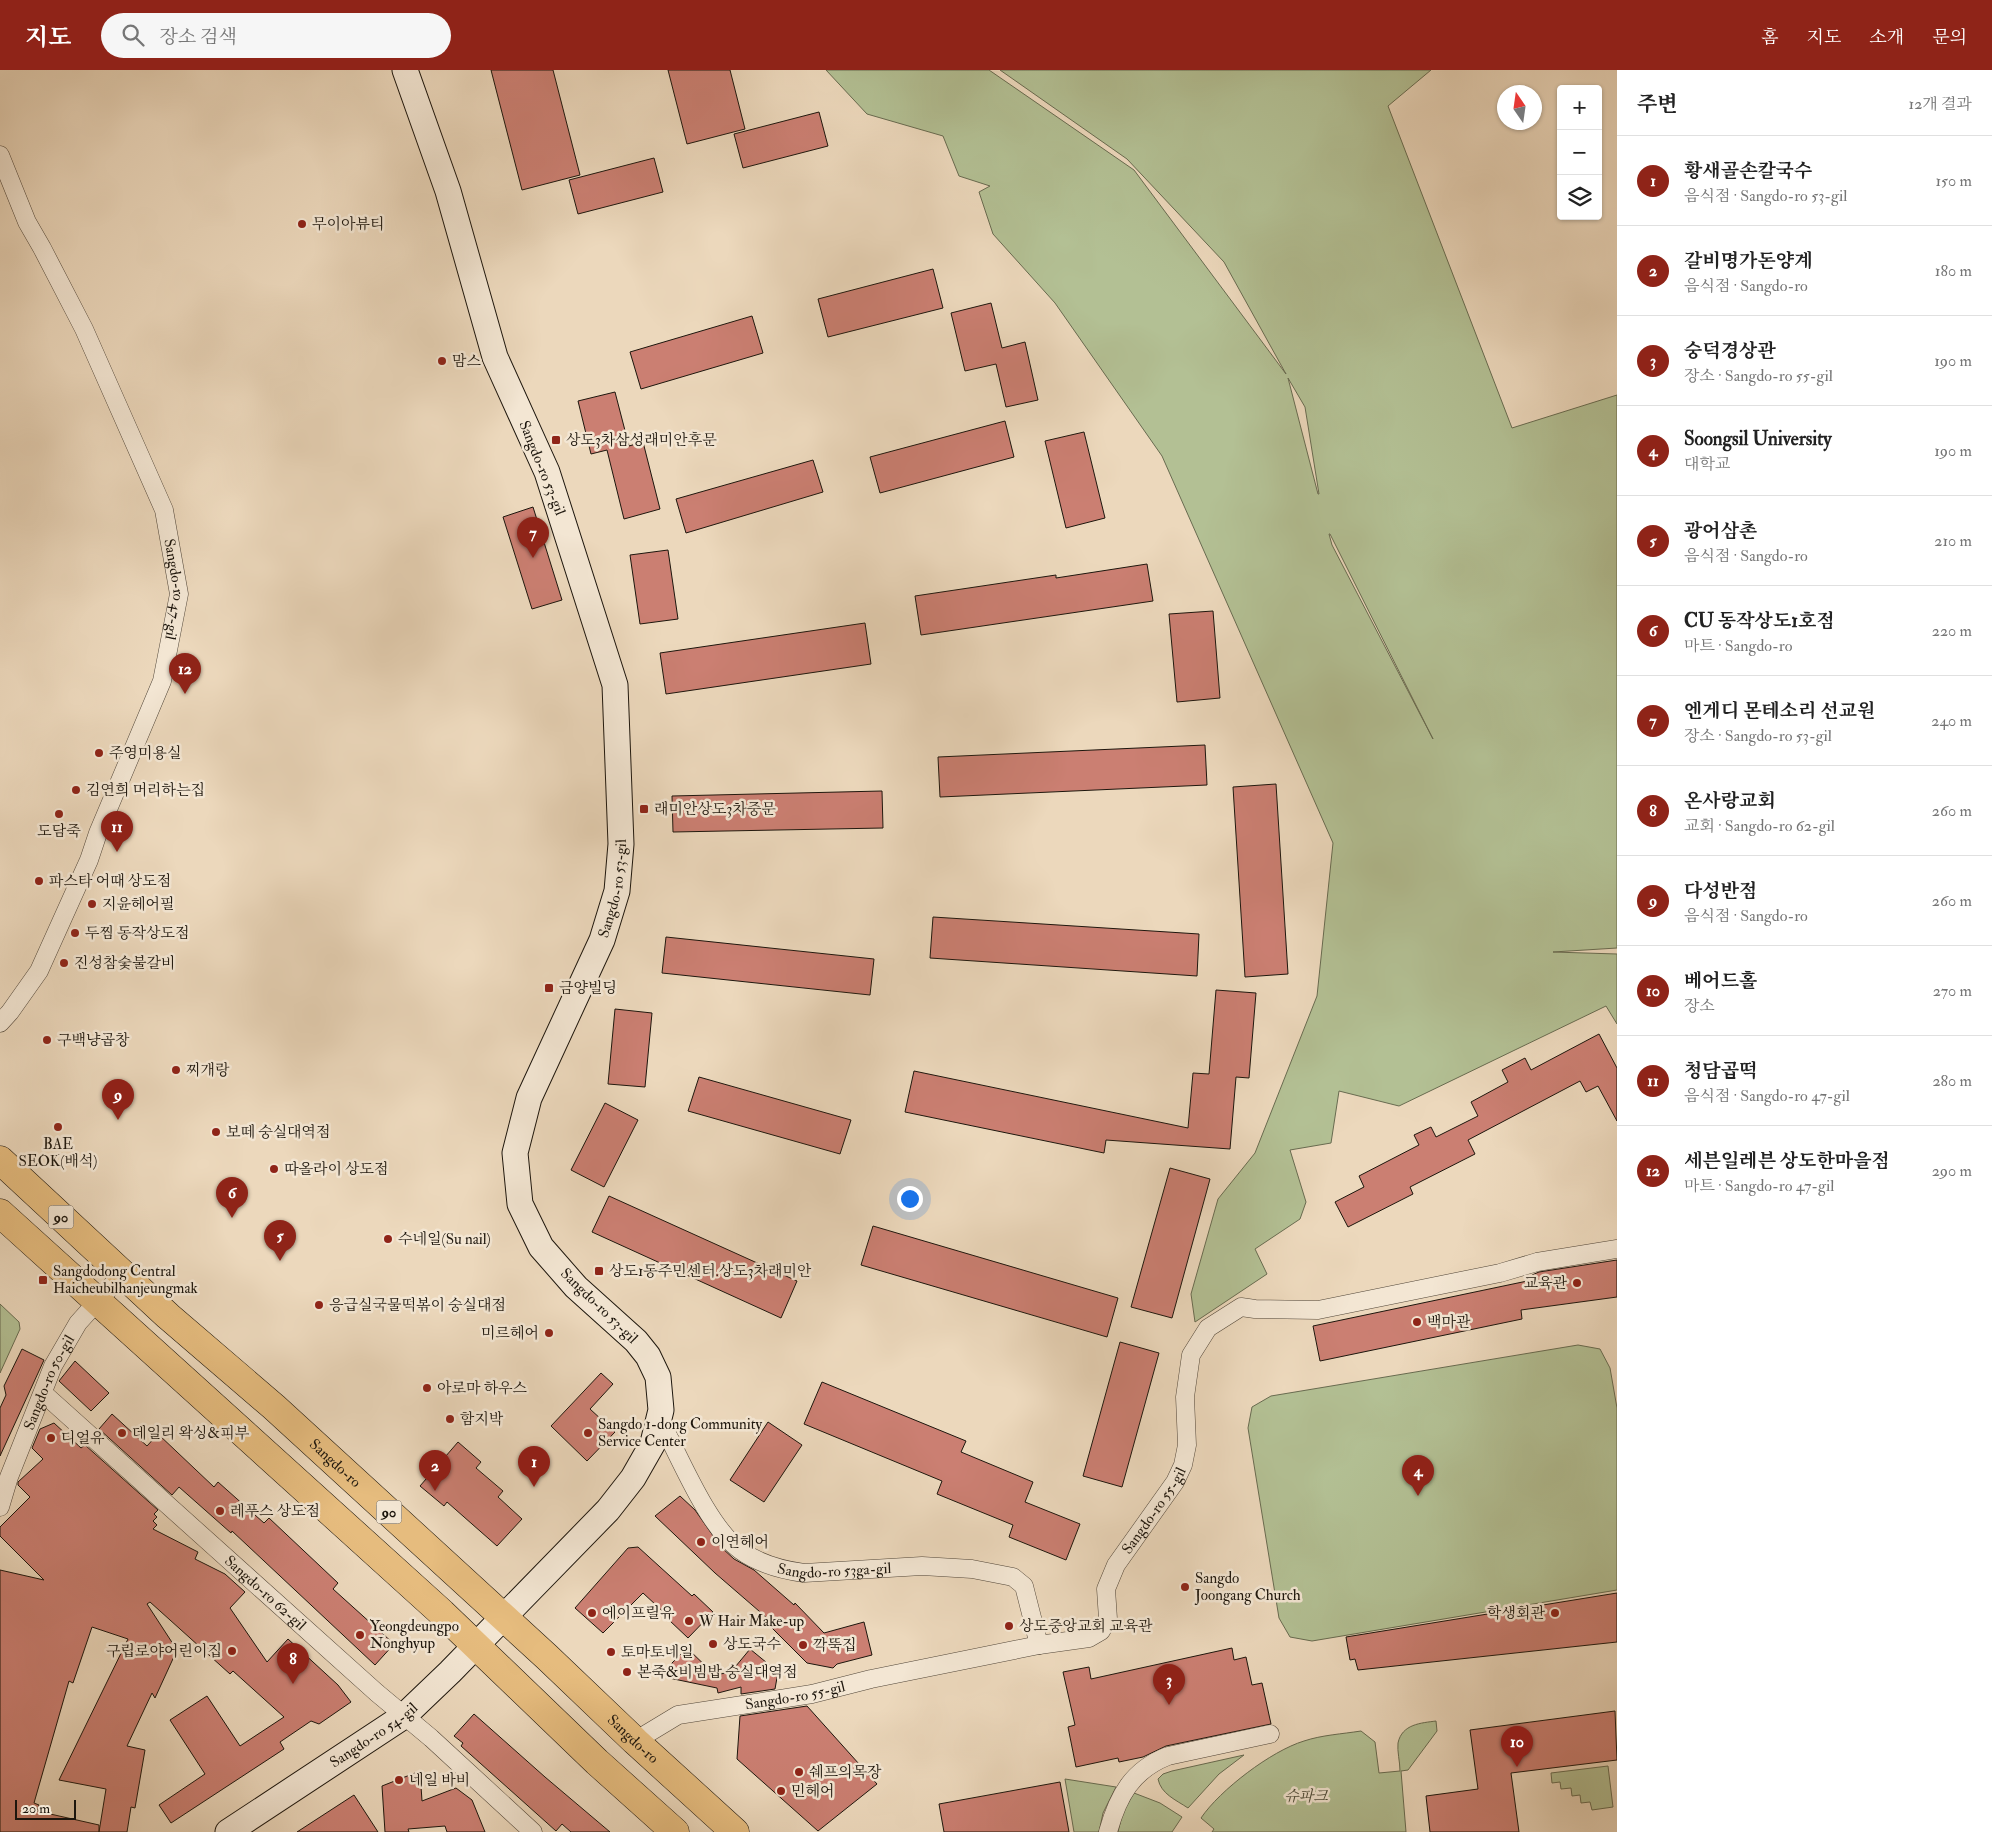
<!DOCTYPE html>
<html lang="ko">
<meta charset="utf-8">
<style>
body{margin:0;font-family:"IM FELL Double Pica","Noto Serif KR",serif;background:#f6f6f6;color:#222}
.controls{position:absolute;right:15px;top:15px;display:grid;overflow:hidden;border-radius:5px;box-shadow:0 1px 4px #0004}
.controls button{width:45px;height:45px;display:grid;place-items:center;padding:0;border:0;border-bottom:1px solid #e0e0e0;background:#fff;color:#222;font:25px sans-serif}
.compass{position:absolute;left:1497px;top:15px;width:45px;height:45px;border-radius:50%;background:#fff;box-shadow:0 1px 4px #0004;rotate:347deg}
.scale{position:absolute;left:15px;bottom:12px;width:61px;box-sizing:border-box;padding-left:5px;border:2px solid #1d160d;border-top:0;font-size:14px;line-height:18px;white-space:nowrap;color:#1d160d;-webkit-text-stroke:4px #f3e6d3;paint-order:stroke}
.you{position:absolute;left:909px;top:1128px;width:18px;height:18px;margin:-12px;border:4px solid #fff;border-radius:50%;background:#1a73e8;box-shadow:0 0 0 8px #1a73e833}
.badge{display:grid;place-items:center;width:32px;height:32px;border-radius:50%;background:#8f2418;color:#fff;font-size:16px;font-weight:700}
.pin{position:absolute;translate:-50% -41px;filter:drop-shadow(0 1px 2px #0008)}
.pin::after{content:'';position:absolute;top:26px;width:18px;height:15px;background:inherit;clip-path:polygon(0 0,100% 0,50% 100%)}
.list{margin:0;padding:0;list-style:none}
h2{display:flex;justify-content:space-between;align-items:center;height:65px;margin:0;padding:0 20px;font-size:21px}
h2 small{font-size:16px;font-weight:400;color:#767676}
.list li{display:grid;grid-template-columns:32px 1fr auto;gap:15px;align-items:center;box-sizing:border-box;height:90px;padding:0 20px;border-top:1px solid #e0e0e0}
.list b{display:block;font-size:19px;white-space:nowrap}
.list p{margin:0;font-size:16px;white-space:nowrap;color:#767676}
.list em{font-size:16px;font-style:normal;color:#767676}
.icon{flex:none;width:28px;height:28px;fill:none;stroke:currentColor;stroke-width:2;stroke-linecap:round;stroke-linejoin:round}
.map{position:relative;flex:none;width:1617px;height:1762px;overflow:hidden}
header{display:flex;align-items:center;gap:30px;box-sizing:border-box;height:70px;padding:0 25px;background:#8f2418;color:#fff}
header strong{font-size:24px}
nav{display:flex;gap:28px;margin-inline-start:auto;font-size:18px}
.search{width:350px;height:45px;background:#f6f6f6;display:flex;align-items:center;gap:12px;box-sizing:border-box;padding:0 18px;border-radius:28px;color:#767676;font-size:19px}
main{display:flex}
aside{flex:1;background:#fff}
.map>svg:first-child{display:block}
.green{fill:#b3c094;stroke:#686b50;fill-rule:evenodd}
.building{fill:#cb7f72;stroke:#1d160d}
.lines{fill:none;stroke-linecap:round;stroke-linejoin:round}
.street-casing{stroke:#514639;stroke-width:19}
.secondary-casing{stroke:#1d160d;stroke-width:27}
.primary-casing{stroke:#1d160d;stroke-width:29}
.street{stroke:#f3e6d3;stroke-width:18}
.secondary{stroke:#f3e6d3;stroke-width:25}
.primary{stroke:#e6bc7e;stroke-width:28}
.poi-dot{fill:#8f2418;stroke:#f3e6d3;stroke-width:2}
.labels{text-anchor:middle;dominant-baseline:central;stroke-width:5;stroke-linejoin:round;paint-order:stroke}
.shield{fill:#f3e6d3;stroke:#5d5448;stroke-width:1}
.shield-label{font-size:14px;font-weight:bold;fill:#1d160d}
.poi-label{font-size:15px;fill:#1d160d;stroke:#f3e6d3;text-anchor:start}
.street-label{font-size:15px;fill:#1d160d;stroke:#f3e6d3}
.park-label{font-size:15px;font-style:italic;fill:#4a4936;stroke:#f3e6d3}
</style>
<header>
<strong>지도</strong>
<div class="search"><svg class="icon" aria-label="search" viewBox="0 0 24 24"><circle cx="10" cy="10" r="6"/><path d="M15 15l6 6"/></svg>장소 검색</div>
<nav><a>홈</a><a>지도</a><a>소개</a><a>문의</a></nav>
</header>
<main>
<div class="map">
<svg width="1617" height="1762" viewBox="0 0 1617 1762">
<rect width="100%" height="100%" fill="#ecd8bc"/>
<filter id="stains"><feTurbulence type="fractalNoise" baseFrequency=".004" numOctaves="4"/><feColorMatrix values="0 0 0 0 .2 0 0 0 0 .09 0 0 0 0 .02 0 0 0 .5 -.17"/></filter>
<radialGradient id="worn" r=".72"><stop offset=".6" stop-color="#630" stop-opacity="0"/><stop offset="1" stop-color="#630" stop-opacity=".3"/></radialGradient>
<!-- green -->
<g class="green">
<path d="M826 0H989L1134 100 1286 304 1224 192 1127 89 1000 0H1431L1388 36 1512 358 1617 325V878L1553 882 1617 884V954L1606 936 1399 1036 1339 1021 1331 1073 1290 1080 1306 1132 1300 1149 1255 1179 1267 1204 1195 1252 1191 1224 1218 1129 1255 1083 1317 926 1333 773 1162 386 1055 233 993 164 979 122 990 116 959 106 943 66 867 44ZM1288 308 1305 337 1319 424H1318ZM1329 464H1330L1433 669 1332 475Z"/>
<polygon points="0,1234 19,1252 20,1259 0,1303"/>
<polygon points="1578,1275 1600,1279 1610,1298 1617,1338 1617,1520 1312,1571 1290,1567 1279,1548 1248,1358 1252,1337 1271,1326"/>
<path d="M1436 1651 1437 1661 1408 1700 1401 1701 1406 1762H1212L1214 1759 1201 1748C1220 1720 1271 1681 1304 1671 1322 1665 1342 1664 1361 1661L1375 1672 1379 1703 1400 1701C1400 1692 1397 1681 1398 1673 1402 1654 1421 1653 1436 1651Z"/>
<path d="M1244 1685 1219 1704 1188 1738C1176 1730 1161 1724 1158 1709L1163 1704 1172 1701Z"/>
<polygon points="1608,1696 1613,1737 1592,1740 1590,1732 1581,1733 1580,1725 1572,1726 1571,1718 1561,1719 1560,1712 1552,1713 1551,1703"/>
<polygon points="1065,1709 1116,1717 1103,1743 1099,1762 1074,1762"/>
<polygon points="1134,1723 1160,1733 1182,1747 1172,1762 1118,1762 1123,1741"/>
</g>
<!-- building -->
<g class="building">
<polygon points="491,0 553,0 580,105 522,120"/>
<polygon points="668,0 730,0 745,59 687,74"/>
<polygon points="819,42 828,76 743,98 734,64"/>
<polygon points="654,88 663,122 578,144 569,110"/>
<polygon points="933,199 943,238 828,267 818,229"/>
<polygon points="991,233 1002,278 1025,272 1038,330 1006,337 996,294 965,301 951,243"/>
<polygon points="752,246 763,283 641,319 630,282"/>
<polygon points="615,322 629,376 643,372 660,439 624,449 607,380 591,384 578,331"/>
<polygon points="1005,351 1014,387 880,423 870,387"/>
<polygon points="1084,362 1105,448 1066,458 1045,371"/>
<polygon points="813,390 823,422 686,463 676,429"/>
<polygon points="533,437 562,530 532,539 503,447"/>
<polygon points="668,480 678,549 640,554 630,485"/>
<polygon points="1147,494 1153,531 921,565 915,526 1056,505 1056,508"/>
<polygon points="1213,541 1220,628 1177,632 1169,544"/>
<polygon points="865,553 871,594 666,624 660,583"/>
<polygon points="1205,675 1207,715 940,727 938,687"/>
<polygon points="1276,714 1288,904 1245,907 1233,717"/>
<polygon points="882,721 883,758 673,762 672,726"/>
<polygon points="933,847 1199,864 1197,906 930,888"/>
<polygon points="666,867 874,889 870,925 662,903"/>
<polygon points="1216,920 1256,923 1249,1008 1236,1007 1230,1079 1106,1070 1104,1083 905,1042 914,1001 1188,1058 1193,1003 1209,1004"/>
<polygon points="615,939 652,943 645,1017 608,1014"/>
<polygon points="1599,964 1617,998 1617,1051 1598,1016 1586,1022 1580,1011 1468,1070 1475,1084 1410,1117 1413,1124 1348,1157 1335,1132 1364,1117 1359,1106 1419,1075 1414,1065 1431,1057 1436,1067 1478,1046 1471,1032 1508,1012 1502,1000 1525,988 1531,1000"/>
<polygon points="699,1007 851,1050 840,1084 688,1041"/>
<polygon points="605,1033 638,1050 604,1117 571,1100"/>
<polygon points="1170,1098 1210,1109 1172,1248 1131,1237"/>
<polygon points="609,1126 797,1211 781,1248 592,1162"/>
<polygon points="873,1156 1118,1228 1107,1267 861,1195"/>
<polygon points="1617,1190 1617,1227 1521,1240 1522,1249 1320,1291 1313,1256 1532,1210 1532,1205 1539,1202"/>
<polygon points="1120,1272 1159,1283 1122,1417 1083,1406"/>
<polygon points="22,1279 44,1290 0,1386 0,1338 6,1325 4,1316"/>
<polygon points="75,1291 109,1323 91,1341 59,1311"/>
<polygon points="601,1303 613,1314 590,1339 615,1362 587,1391 551,1356"/>
<polygon points="822,1312 966,1371 961,1382 1033,1412 1025,1432 1080,1454 1066,1490 1009,1467 1013,1455 937,1424 942,1411 804,1354"/>
<polygon points="112,1344 147,1376 158,1364 214,1417 218,1412 264,1453 269,1448 338,1513 333,1519 394,1574 375,1595 232,1461 231,1463 179,1417 172,1425 99,1359"/>
<polygon points="768,1352 802,1375 764,1432 730,1410"/>
<polygon points="54,1353 81,1378 85,1375 158,1440 154,1444 157,1447 153,1451 157,1455 153,1459 198,1482 195,1489 225,1504 245,1522 230,1538 267,1592 288,1569 338,1615 351,1632 319,1654 311,1651 280,1672 284,1679 171,1753 159,1735 205,1704 170,1650 207,1626 240,1676 284,1647 233,1601 230,1604 150,1532 147,1534 177,1580 155,1628 152,1623 127,1676 145,1680 135,1738 131,1737 127,1762 99,1762 106,1719 59,1710 128,1569 92,1557 73,1613 69,1611 34,1733 39,1735 37,1741 99,1755 99,1762 0,1762 0,1500 44,1510 0,1466 0,1457 30,1427 18,1415 18,1412 43,1389 32,1378 40,1359"/>
<polygon points="458,1372 481,1392 476,1398 503,1421 498,1427 522,1449 497,1476 447,1432 444,1436 420,1416"/>
<polygon points="680,1426 695,1440 721,1477 734,1489 754,1500 794,1535 795,1533 824,1563 864,1552 872,1585 837,1594 833,1598 807,1593 771,1557 774,1554 715,1503 655,1446"/>
<polygon points="638,1477 692,1526 694,1524 713,1542 688,1568 669,1550 670,1548 643,1523 603,1563 575,1538 628,1478"/>
<polygon points="1617,1523 1617,1572 1358,1600 1355,1589 1350,1590 1346,1567"/>
<polygon points="687,1578 715,1605 731,1602 750,1579 778,1602 775,1619 741,1624 741,1617 718,1623 717,1618 669,1608 672,1593"/>
<polygon points="1232,1578 1234,1590 1246,1587 1252,1615 1262,1613 1271,1654 1166,1676 1143,1687 1119,1692 1118,1688 1076,1697 1068,1657 1075,1655 1063,1602 1089,1597 1091,1609"/>
<polygon points="807,1636 877,1714 818,1761 737,1689 740,1646"/>
<polygon points="1615,1641 1617,1690 1511,1703 1519,1762 1430,1762 1426,1726 1478,1719 1470,1660"/>
<polygon points="474,1644 545,1707 610,1762 571,1762 562,1754 556,1761 461,1676 463,1673 454,1666"/>
<polygon points="420,1701 422,1731 456,1718 472,1730 485,1762 447,1762 445,1756 408,1759 409,1762 385,1762 382,1716"/>
<polygon points="1060,1712 1069,1762 944,1762 939,1734"/>
<polygon points="354,1725 378,1762 297,1762"/>
</g>
<g class="lines">
<!-- street casing -->
<g class="street-casing">
<g id="street">
<path id="s1" d="M0 85 27 152 42 178 84 259 164 440 179 524 162 611 98 763 89 790 39 901 10 942 0 953"/>
<path id="s2" d="M43 1323 377 1623 431 1668 533 1762"/>
<path id="s3" d="M659 1348C679 1385 707 1456 740 1480 759 1494 782 1500 804 1503L922 1496 972 1499 1013 1507 1024 1516 1039 1575"/>
<path id="s4" d="M0 1437 9 1407 53 1296 78 1253 123 1203"/>
<path id="s5" d="M635 1671 678 1645 812 1624 871 1609 1039 1575 1089 1568 1101 1561 1108 1549 1106 1519 1116 1495 1175 1412 1183 1395 1187 1375 1185 1327 1191 1285 1208 1258 1241 1237 1255 1239 1318 1240 1500 1203 1537 1192 1617 1179"/>
<path d="M1108 1762C1118 1726 1132 1700 1168 1686L1270 1664"/>
</g>
</g>
<!-- secondary casing -->
<g class="secondary-casing">
<g id="secondary">
<path id="s6" d="M228 1762 404 1646 450 1602 608 1440 633 1408 653 1373 661 1340 658 1307 648 1286 636 1271 576 1217 541 1177 520 1134 515 1083 529 1028 602 870 617 821 621 774 615 615 547 402 495 287 448 121 405 0"/>
</g>
</g>
<!-- primary casing -->
<g class="primary-casing">
<g id="primary">
<path id="s7" d="M0 1090 168 1246 274 1337 547 1587 635 1671 735 1762"/>
<polyline points="0,1143 442,1543 597,1692 675,1762"/>
</g>
</g>
<!-- street -->
<use href="#street" class="street"/>
<!-- secondary -->
<use href="#secondary" class="secondary"/>
<!-- primary -->
<use href="#primary" class="primary"/>
</g>
<!-- markers -->
<g class="poi-dot">
<circle cx="302" cy="154" r="5"/>
<circle cx="442" cy="291" r="5"/>
<rect x="551" y="365" width="10" height="10" rx="2.5"/>
<circle cx="99" cy="683" r="5"/>
<circle cx="76" cy="720" r="5"/>
<rect x="639" y="734" width="10" height="10" rx="2.5"/>
<circle cx="59" cy="744" r="5"/>
<circle cx="39" cy="811" r="5"/>
<circle cx="92" cy="834" r="5"/>
<circle cx="75" cy="863" r="5"/>
<circle cx="64" cy="893" r="5"/>
<rect x="544" y="913" width="10" height="10" rx="2.5"/>
<circle cx="47" cy="970" r="5"/>
<circle cx="176" cy="1000" r="5"/>
<circle cx="58" cy="1057" r="5"/>
<circle cx="216" cy="1062" r="5"/>
<circle cx="274" cy="1099" r="5"/>
<circle cx="388" cy="1169" r="5"/>
<rect x="594" y="1196" width="10" height="10" rx="2.5"/>
<rect x="38" y="1205" width="10" height="10" rx="2.5"/>
<circle cx="1577" cy="1213" r="5"/>
<circle cx="319" cy="1235" r="5"/>
<circle cx="1417" cy="1252" r="5"/>
<circle cx="549" cy="1263" r="5"/>
<circle cx="427" cy="1318" r="5"/>
<circle cx="450" cy="1349" r="5"/>
<circle cx="122" cy="1363" r="5"/>
<circle cx="588" cy="1363" r="5"/>
<circle cx="51" cy="1368" r="5"/>
<circle cx="220" cy="1441" r="5"/>
<circle cx="701" cy="1472" r="5"/>
<circle cx="1185" cy="1517" r="5"/>
<circle cx="592" cy="1543" r="5"/>
<circle cx="1555" cy="1543" r="5"/>
<circle cx="689" cy="1551" r="5"/>
<circle cx="1009" cy="1556" r="5"/>
<circle cx="360" cy="1565" r="5"/>
<circle cx="713" cy="1574" r="5"/>
<circle cx="803" cy="1575" r="5"/>
<circle cx="232" cy="1581" r="5"/>
<circle cx="611" cy="1582" r="5"/>
<circle cx="627" cy="1602" r="5"/>
<circle cx="799" cy="1702" r="5"/>
<circle cx="399" cy="1710" r="5"/>
<circle cx="781" cy="1721" r="5"/>
</g>
<g class="labels">
<!-- shield labels -->
<g class="shield">
<rect x="48.5" y="1135.5" width="25" height="23" rx="4"/>
<rect x="376.5" y="1430.5" width="25" height="23" rx="4"/>
</g>
<g class="shield-label">
<text x="61" y="1147">90</text>
<text x="389" y="1442">90</text>
</g>
<!-- poi labels -->
<g class="poi-label">
<text x="312" y="154">무이아뷰티</text>
<text x="452" y="291">맘스</text>
<text x="566" y="370">상도3차삼성래미안후문</text>
<text x="109" y="683">주영미용실</text>
<text x="86" y="720">김연희 머리하는집</text>
<text x="654" y="739">래미안상도3차중문</text>
<text x="59" y="761" text-anchor="middle">도담죽</text>
<text x="49" y="811">파스타 어때 상도점</text>
<text x="102" y="834">지윤헤어필</text>
<text x="85" y="863">두찜 동작상도점</text>
<text x="74" y="893">진성참숯불갈비</text>
<text x="559" y="918">금양빌딩</text>
<text x="57" y="970">구백냥곱창</text>
<text x="186" y="1000">찌개랑</text>
<text x="226" y="1062">보떼 숭실대역점</text>
<text x="58" y="1074" text-anchor="middle">BAE<tspan x="58" dy="17">SEOK(배석)</tspan></text>
<text x="284" y="1099">따올라이 상도점</text>
<text x="398" y="1169">수네일(Su nail)</text>
<text x="53" y="1201">Sangdodong Central<tspan x="53" dy="17">Haicheubilhanjeungmak</tspan></text>
<text x="609" y="1201">상도1동주민센터.상도3차래미안</text>
<text x="1567" y="1213" text-anchor="end">교육관</text>
<text x="329" y="1235">응급실국물떡볶이 숭실대점</text>
<text x="1427" y="1252">백마관</text>
<text x="539" y="1263" text-anchor="end">미르헤어</text>
<text x="437" y="1318">아로마 하우스</text>
<text x="460" y="1349">함지박</text>
<text x="598" y="1354">Sangdo 1-dong Community<tspan x="598" dy="17">Service Center</tspan></text>
<text x="132" y="1363">데일리 왁싱&amp;피부</text>
<text x="61" y="1368">디얼유</text>
<text x="230" y="1441">레푸스 상도점</text>
<text x="711" y="1472">이연헤어</text>
<text x="1195" y="1508">Sangdo<tspan x="1195" dy="17">Joongang Church</tspan></text>
<text x="602" y="1543">에이프릴유</text>
<text x="1545" y="1543" text-anchor="end">학생회관</text>
<text x="699" y="1551">W Hair Make-up</text>
<text x="370" y="1556">Yeongdeungpo<tspan x="370" dy="17">Nonghyup</tspan></text>
<text x="1019" y="1556">상도중앙교회 교육관</text>
<text x="723" y="1574">상도국수</text>
<text x="813" y="1575">깍뚝집</text>
<text x="222" y="1581" text-anchor="end">구립로야어린이집</text>
<text x="621" y="1582">토마토네일</text>
<text x="637" y="1602">본죽&amp;비빔밥 숭실대역점</text>
<text x="809" y="1702">쉐프의목장</text>
<text x="409" y="1710">네일 바비</text>
<text x="791" y="1721">민헤어</text>
</g>
<!-- street labels -->
<g class="street-label">
<text transform="translate(542 398) rotate(68)">Sangdo-ro 53-gil</text>
<text stroke="none"><textPath href="#s1" startOffset="472">Sangdo-ro 47-gil</textPath></text>
<text stroke="none"><textPath href="#s6" startOffset="1208">Sangdo-ro 53-gil</textPath></text>
<text transform="translate(599 1236) rotate(44)">Sangdo-ro 53-gil</text>
<text stroke="none"><textPath href="#s4" startOffset="134">Sangdo-ro 50-gil</textPath></text>
<text stroke="none"><textPath href="#s7" startOffset="452">Sangdo-ro</textPath></text>
<text stroke="none"><textPath href="#s5" startOffset="619">Sangdo-ro 55-gil</textPath></text>
<text stroke="none"><textPath href="#s3" startOffset="255">Sangdo-ro 53ga-gil</textPath></text>
<text stroke="none"><textPath href="#s2" startOffset="299">Sangdo-ro 62-gil</textPath></text>
<text stroke="none"><textPath href="#s5" startOffset="169">Sangdo-ro 55-gil</textPath></text>
<text stroke="none"><textPath href="#s6" startOffset="175">Sangdo-ro 54-gil</textPath></text>
<text stroke="none"><textPath href="#s7" startOffset="858">Sangdo-ro</textPath></text>
</g>
<!-- park labels -->
<g class="park-label">
<text x="1306" y="1726">슈파크</text>
</g>
</g>
<rect width="100%" height="100%" filter="url(#stains)"/>
<rect width="100%" height="100%" fill="url(#worn)"/>
</svg>
<div class="controls">
<button>+</button>
<button>−</button>
<button><svg class="icon" aria-label="layers" viewBox="0 0 24 24"><path d="M12 4l9 5-9 5-9-5zM3 14l9 5 9-5"/></svg></button>
</div>
<svg class="compass" viewBox="-18 -18 36 36"><path d="M0-13l5 13h-10z" fill="#e53935"/><path d="M0 13l5-13h-10z" fill="#767676"/></svg>
<div class="scale">20 m</div>
<div class="you"></div>
<div class="pin badge" style="left:534px;top:1417px">1</div>
<div class="pin badge" style="left:435px;top:1421px">2</div>
<div class="pin badge" style="left:1169px;top:1635px">3</div>
<div class="pin badge" style="left:1418px;top:1426px">4</div>
<div class="pin badge" style="left:280px;top:1191px">5</div>
<div class="pin badge" style="left:232px;top:1148px">6</div>
<div class="pin badge" style="left:533px;top:488px">7</div>
<div class="pin badge" style="left:293px;top:1614px">8</div>
<div class="pin badge" style="left:118px;top:1050px">9</div>
<div class="pin badge" style="left:1517px;top:1697px">10</div>
<div class="pin badge" style="left:117px;top:782px">11</div>
<div class="pin badge" style="left:185px;top:624px">12</div>
</div>
<aside>
<h2>주변<small>12개 결과</small></h2>
<ul class="list">
<li><span class="badge">1</span><div><b>황새골손칼국수</b><p>음식점 · Sangdo-ro 53-gil</p></div><em>150 m</em></li>
<li><span class="badge">2</span><div><b>갈비명가돈양계</b><p>음식점 · Sangdo-ro</p></div><em>180 m</em></li>
<li><span class="badge">3</span><div><b>숭덕경상관</b><p>장소 · Sangdo-ro 55-gil</p></div><em>190 m</em></li>
<li><span class="badge">4</span><div><b>Soongsil University</b><p>대학교</p></div><em>190 m</em></li>
<li><span class="badge">5</span><div><b>광어삼촌</b><p>음식점 · Sangdo-ro</p></div><em>210 m</em></li>
<li><span class="badge">6</span><div><b>CU 동작상도1호점</b><p>마트 · Sangdo-ro</p></div><em>220 m</em></li>
<li><span class="badge">7</span><div><b>엔게디 몬테소리 선교원</b><p>장소 · Sangdo-ro 53-gil</p></div><em>240 m</em></li>
<li><span class="badge">8</span><div><b>온사랑교회</b><p>교회 · Sangdo-ro 62-gil</p></div><em>260 m</em></li>
<li><span class="badge">9</span><div><b>다성반점</b><p>음식점 · Sangdo-ro</p></div><em>260 m</em></li>
<li><span class="badge">10</span><div><b>베어드홀</b><p>장소</p></div><em>270 m</em></li>
<li><span class="badge">11</span><div><b>청담곱떡</b><p>음식점 · Sangdo-ro 47-gil</p></div><em>280 m</em></li>
<li><span class="badge">12</span><div><b>세븐일레븐 상도한마을점</b><p>마트 · Sangdo-ro 47-gil</p></div><em>290 m</em></li>
</ul>
</aside>
</main>
